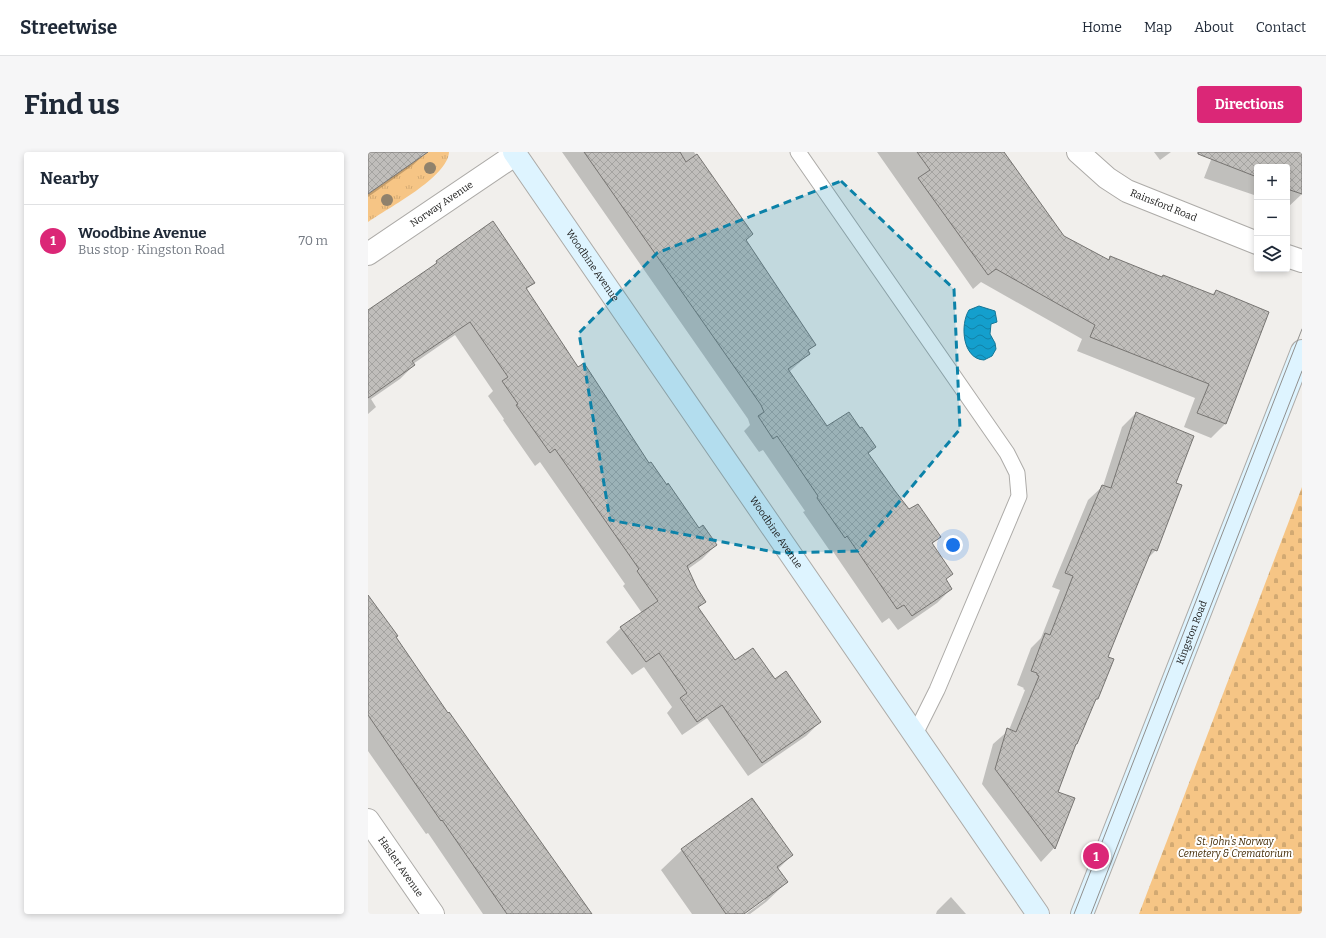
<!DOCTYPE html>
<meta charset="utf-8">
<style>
body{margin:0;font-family:Bitter,serif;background:#f6f6f7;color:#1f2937}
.controls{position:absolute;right:12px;top:12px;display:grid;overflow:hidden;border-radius:4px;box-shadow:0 2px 6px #0003}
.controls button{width:36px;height:36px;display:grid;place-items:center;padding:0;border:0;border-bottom:1px solid #e0e1e3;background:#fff;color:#1f2937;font:20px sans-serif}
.you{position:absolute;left:585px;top:393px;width:14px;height:14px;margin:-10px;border:3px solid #fff;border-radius:50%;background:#1a73e8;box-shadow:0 0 0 6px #1a73e833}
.badge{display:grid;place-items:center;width:26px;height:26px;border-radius:50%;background:#db2777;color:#fff;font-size:13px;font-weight:700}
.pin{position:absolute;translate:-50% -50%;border:2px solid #fff;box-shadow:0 1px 4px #0006}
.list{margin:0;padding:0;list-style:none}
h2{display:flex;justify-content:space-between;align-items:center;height:52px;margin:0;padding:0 16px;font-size:17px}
h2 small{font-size:13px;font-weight:400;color:#747a83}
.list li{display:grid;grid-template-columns:26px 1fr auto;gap:12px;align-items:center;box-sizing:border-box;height:72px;padding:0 16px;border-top:1px solid #e0e1e3}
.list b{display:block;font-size:15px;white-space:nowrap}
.list p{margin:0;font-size:13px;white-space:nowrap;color:#747a83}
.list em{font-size:13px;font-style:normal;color:#747a83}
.icon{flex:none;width:22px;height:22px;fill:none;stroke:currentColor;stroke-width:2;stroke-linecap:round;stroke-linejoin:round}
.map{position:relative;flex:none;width:934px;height:762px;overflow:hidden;border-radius:4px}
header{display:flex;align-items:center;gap:24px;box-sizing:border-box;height:56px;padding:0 20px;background:#fff;border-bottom:1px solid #e0e1e3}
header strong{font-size:19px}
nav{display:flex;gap:22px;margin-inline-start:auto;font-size:14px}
.intro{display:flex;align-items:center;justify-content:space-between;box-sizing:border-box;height:96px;padding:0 24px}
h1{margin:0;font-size:28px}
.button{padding:10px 18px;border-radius:4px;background:#db2777;color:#fff;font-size:14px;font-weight:700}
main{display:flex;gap:24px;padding:0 24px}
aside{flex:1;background:#fff;border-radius:4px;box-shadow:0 2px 6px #0003}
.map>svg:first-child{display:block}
.grass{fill:url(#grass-tufts)}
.cemetery{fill:url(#cemetery-stones)}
.water{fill:url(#water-waves);stroke:#167797}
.shadow{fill:#0003}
.building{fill:url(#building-cross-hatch);stroke:#777572}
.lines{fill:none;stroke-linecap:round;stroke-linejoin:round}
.lane-casing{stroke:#adaba8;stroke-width:17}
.street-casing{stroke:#adaba8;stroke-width:24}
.secondary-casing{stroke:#adaba8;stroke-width:24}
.lane{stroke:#fff;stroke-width:15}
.street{stroke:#fff;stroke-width:22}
.secondary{stroke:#def4ff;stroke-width:22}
.tram{stroke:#908f8d;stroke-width:1}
.tree{fill:#90826c}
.marked{fill:#0c82a8;fill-opacity:0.2;stroke:#0c82a8;stroke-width:3;stroke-dasharray:8 5;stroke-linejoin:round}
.labels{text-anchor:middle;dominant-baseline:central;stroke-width:4;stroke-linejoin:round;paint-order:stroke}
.street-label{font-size:10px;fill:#1a1a19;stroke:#fff}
.park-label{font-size:10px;font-style:italic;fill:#412903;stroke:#fff}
</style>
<header>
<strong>Streetwise</strong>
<nav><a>Home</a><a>Map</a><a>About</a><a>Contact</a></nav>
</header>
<div class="intro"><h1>Find us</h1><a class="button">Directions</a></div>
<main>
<aside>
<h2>Nearby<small></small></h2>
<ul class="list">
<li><span class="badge">1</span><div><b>Woodbine Avenue</b><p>Bus stop · Kingston Road</p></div><em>70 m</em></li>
</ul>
</aside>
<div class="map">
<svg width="934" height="762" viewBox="0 0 934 762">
<defs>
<pattern id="grass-tufts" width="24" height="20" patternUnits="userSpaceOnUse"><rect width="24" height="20" fill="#f6c585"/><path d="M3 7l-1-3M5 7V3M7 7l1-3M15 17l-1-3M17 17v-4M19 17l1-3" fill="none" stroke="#d2a972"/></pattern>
<pattern id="cemetery-stones" width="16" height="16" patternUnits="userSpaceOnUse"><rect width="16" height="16" fill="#f6c585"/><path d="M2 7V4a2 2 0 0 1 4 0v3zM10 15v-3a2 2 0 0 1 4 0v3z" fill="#d2a972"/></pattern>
<pattern id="water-waves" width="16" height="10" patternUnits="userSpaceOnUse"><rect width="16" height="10" fill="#149fcd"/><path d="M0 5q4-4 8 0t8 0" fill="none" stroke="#1281a6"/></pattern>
<pattern id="building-cross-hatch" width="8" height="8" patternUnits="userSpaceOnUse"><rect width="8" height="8" fill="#c0bebb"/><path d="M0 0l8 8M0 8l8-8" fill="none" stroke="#a4a3a0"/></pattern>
</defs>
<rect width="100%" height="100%" fill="#f1efec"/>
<!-- grass -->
<path class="grass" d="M60 0H81C80 25 20 56 0 70V42Z"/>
<!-- cemetery -->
<polygon class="cemetery" points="934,335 934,762 771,762"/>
<!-- water -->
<path class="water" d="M611 154 627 159 629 170 623 172 622 182 627 191 628 197 624 204 616 208C594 207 592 172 601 158Z"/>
<!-- shadow -->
<g class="shadow">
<polygon points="0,0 59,0 45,13 0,45"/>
<polygon points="194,0 326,0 384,82 377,89 446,193 440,199 441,202 421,220 459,276 492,277 507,295 500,302 541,359 572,385 564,392 584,422 577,428 583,437 569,451 530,478 521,466 514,471 464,398 462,399 435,360 437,359 395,298 391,300 376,279 382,273 380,267"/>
<polygon points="509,0 636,0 696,85 739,109 743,105 793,126 843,143 848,139 900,161 857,272 843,286 816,275 827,246 709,199 714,187 613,130 605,137"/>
<polygon points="786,0 803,0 792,8"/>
<polygon points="846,0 934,0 934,42 919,56 919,15 889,15 889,44 836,26"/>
<polygon points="69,110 166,131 158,138 209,217 331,377 348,393 334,407 320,417 328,437 337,449 330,456 366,510 407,529 452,570 438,584 380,624 339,566 314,583 299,561 304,555 276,515 264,523 238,490 253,476 274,461 255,434 257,432 172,310 167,314 135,268 136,267 120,244 125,239 87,183 45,212 46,213 32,227 3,247 8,255 0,262 0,158 59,119"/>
<polygon points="768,261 806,331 788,398 778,408 739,505 729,547 725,551 706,594 689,641 705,647 686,696 673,710 614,632 625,592 641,578 657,538 655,537 656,536 649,533 663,496 673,486 692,438 684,435 720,348 735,334 754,275"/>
<polygon points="0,444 80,562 223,762 115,762 60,681 58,682 0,599"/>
<polygon points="314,698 424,703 410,717 419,730 398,750 382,762 378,762 397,748 397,745 374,762 324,762 293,718"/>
<polygon points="583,745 598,762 568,762 569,759"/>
</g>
<!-- building -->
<g class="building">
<polygon points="0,0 60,0 0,42"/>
<polygon points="216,0 312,0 318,10 329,2 385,82 378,88 448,193 440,198 442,202 420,217 459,274 481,260 492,276 494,275 508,295 500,301 527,339 541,357 550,352 573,385 564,391 585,422 578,427 584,437 544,464 536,453 529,457 479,384 477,386 449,346 450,344 409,284 405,287 390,264 396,260 393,253"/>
<polygon points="549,0 636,0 696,84 741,108 742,104 794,125 795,123 846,143 848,138 901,160 858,272 829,261 841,232 722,185 727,173 628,117 620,123 550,26 562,18"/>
<polygon points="830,0 934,0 934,42 919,37 919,15 889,15 889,25 830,2"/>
<polygon points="125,69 167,131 158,136 210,215 216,211 281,311 283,310 299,333 300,331 331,376 335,373 349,393 319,414 329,436 338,450 330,455 367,508 385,496 407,527 418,519 453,570 394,611 354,553 329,570 312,546 319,541 291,501 278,510 252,475 290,449 269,419 271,417 187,297 182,301 148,253 150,252 134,229 140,225 102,170 44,209 47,213 0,246 0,158 69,111 68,109"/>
<polygon points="768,260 826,284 808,331 814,333 789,399 784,397 761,453 740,505 746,507 730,547 728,547 709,592 708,592 690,640 707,646 687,697 627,617 639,576 648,580 671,524 669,523 669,521 663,519 677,481 682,483 705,424 697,421 734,333 743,336"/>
<polygon points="0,443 30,484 28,485 80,561 81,560 224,762 139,762 74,668 73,669 0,563"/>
<polygon points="384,646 425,703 409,715 420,730 376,762 358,762 313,697"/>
</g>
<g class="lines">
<!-- lane casing -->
<g class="lane-casing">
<polyline id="lane" points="430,0 639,301 649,321 651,344 569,538 547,582"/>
</g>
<!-- street casing -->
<g class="street-casing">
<g id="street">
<path id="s1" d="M710 0 739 26 759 39 889 91"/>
<path id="s2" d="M0 102 148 2"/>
<polyline points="919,104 934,109"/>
<path id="s3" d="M0 668 65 762"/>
</g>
</g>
<!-- secondary casing -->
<g class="secondary-casing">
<g id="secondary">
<path id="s4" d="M146 0 670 762"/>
<path id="s5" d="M714 762 934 199"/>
</g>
</g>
<!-- lane -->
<use href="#lane" class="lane"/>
<!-- street -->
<use href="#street" class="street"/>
<!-- secondary -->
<use href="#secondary" class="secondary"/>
<!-- tram -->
<g class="tram">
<polyline points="706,762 934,177"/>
<polyline points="723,762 934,219"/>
</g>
</g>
<!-- trees -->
<g class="tree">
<circle cx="62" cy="16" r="6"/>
<circle cx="19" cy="48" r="6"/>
</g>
<!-- marked area -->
<path class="marked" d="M473 29 586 137 592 277 490 399 411 401 242 368 211 181 289 101Z"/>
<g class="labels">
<!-- street labels -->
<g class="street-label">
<text stroke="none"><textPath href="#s2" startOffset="89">Norway Avenue</textPath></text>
<text stroke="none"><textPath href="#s1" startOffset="102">Rainsford Road</textPath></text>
<text stroke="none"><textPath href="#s4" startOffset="138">Woodbine Avenue</textPath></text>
<text stroke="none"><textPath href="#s4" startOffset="462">Woodbine Avenue</textPath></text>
<text stroke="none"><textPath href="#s5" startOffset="302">Kingston Road</textPath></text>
<text stroke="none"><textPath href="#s3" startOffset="57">Haslett Avenue</textPath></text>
</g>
<!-- park labels -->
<g class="park-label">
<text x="867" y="690">St. John's Norway<tspan x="867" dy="12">Cemetery &amp; Crematorium</tspan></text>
</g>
</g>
</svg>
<div class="controls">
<button>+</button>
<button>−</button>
<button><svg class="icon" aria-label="layers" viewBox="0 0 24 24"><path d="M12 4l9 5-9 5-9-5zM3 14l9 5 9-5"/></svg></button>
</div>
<div class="you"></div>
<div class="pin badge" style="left:728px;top:704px">1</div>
</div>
</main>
